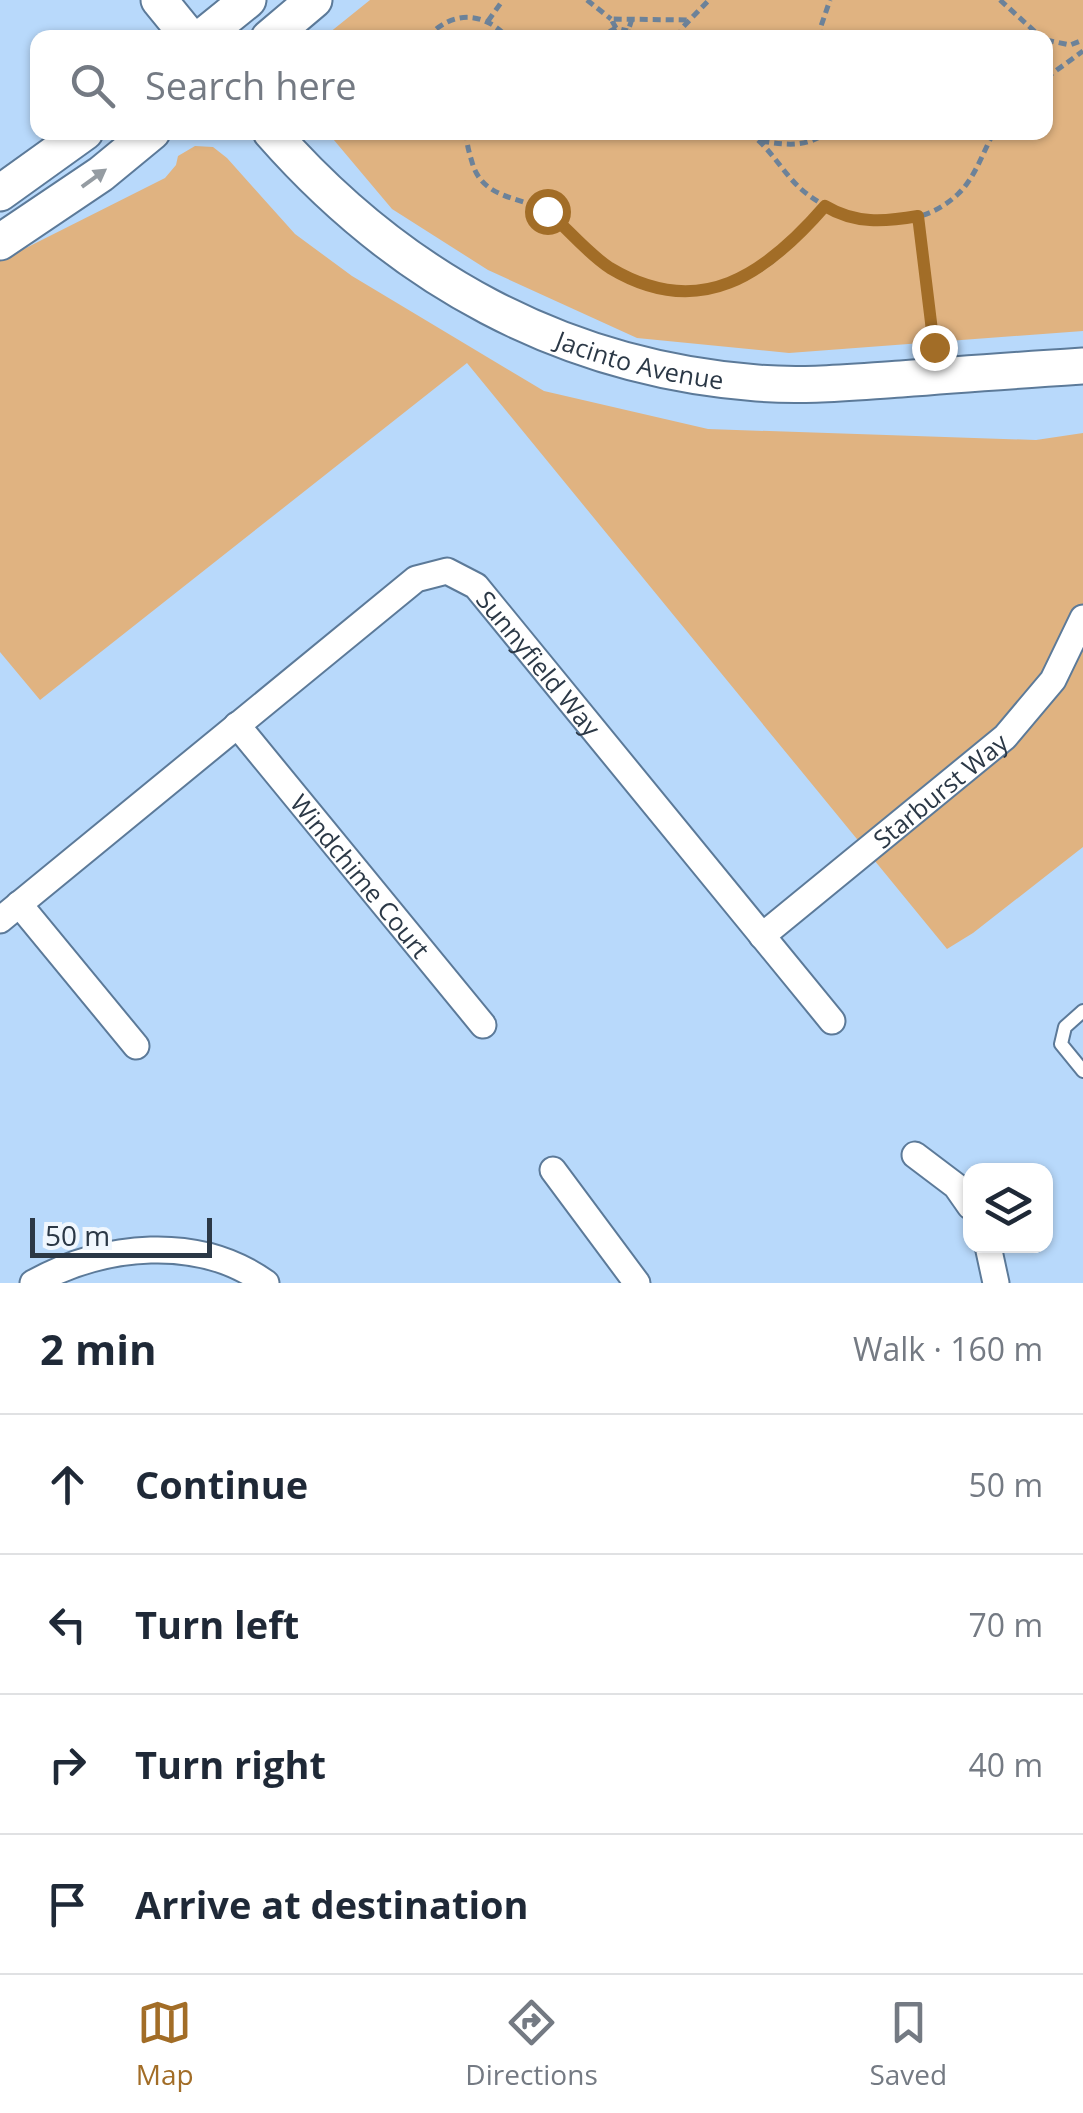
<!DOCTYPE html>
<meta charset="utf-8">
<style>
body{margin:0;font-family:"Open Sans",sans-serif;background:#f6f6f7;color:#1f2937}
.controls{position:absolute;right:30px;bottom:30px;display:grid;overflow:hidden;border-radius:20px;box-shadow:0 2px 8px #0004}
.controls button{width:90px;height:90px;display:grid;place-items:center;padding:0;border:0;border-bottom:2px solid #e0e1e3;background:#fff;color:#1f2937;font:50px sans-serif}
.scale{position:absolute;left:30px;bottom:25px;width:182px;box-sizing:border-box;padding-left:10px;border:5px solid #2b3846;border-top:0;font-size:28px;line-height:35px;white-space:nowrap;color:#2b3846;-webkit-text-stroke:8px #f0f7fe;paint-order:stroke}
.stop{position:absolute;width:30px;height:30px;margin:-22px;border:8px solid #a26d27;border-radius:50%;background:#fff}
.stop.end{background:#a26d27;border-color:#fff;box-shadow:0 2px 10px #0008}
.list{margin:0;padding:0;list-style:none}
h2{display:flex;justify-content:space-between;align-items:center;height:130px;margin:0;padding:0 40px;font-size:42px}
h2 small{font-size:32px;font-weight:400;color:#747a83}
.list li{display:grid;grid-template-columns:65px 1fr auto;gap:30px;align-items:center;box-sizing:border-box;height:140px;padding:0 40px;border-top:2px solid #e0e1e3}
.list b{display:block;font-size:38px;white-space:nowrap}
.list em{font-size:32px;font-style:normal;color:#747a83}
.icon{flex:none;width:55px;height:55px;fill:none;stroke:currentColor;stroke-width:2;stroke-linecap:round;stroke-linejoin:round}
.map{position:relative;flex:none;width:1083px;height:1283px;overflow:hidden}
.search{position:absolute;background:#fff;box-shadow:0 2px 8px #0004;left:30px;right:30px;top:30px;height:110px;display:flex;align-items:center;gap:25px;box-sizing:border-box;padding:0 35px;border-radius:20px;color:#747a83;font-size:38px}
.sheet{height:690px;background:#fff}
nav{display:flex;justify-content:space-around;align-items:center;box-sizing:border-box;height:140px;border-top:2px solid #e0e1e3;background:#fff;font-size:28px;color:#747a83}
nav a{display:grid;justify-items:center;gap:5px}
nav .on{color:#a26d27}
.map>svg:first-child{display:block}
.green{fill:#e0b381}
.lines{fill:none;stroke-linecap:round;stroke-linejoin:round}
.lane-casing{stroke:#5c7a99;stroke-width:16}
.street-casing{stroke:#5c7a99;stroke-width:29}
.secondary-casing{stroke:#5c7a99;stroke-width:39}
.path{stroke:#6c8299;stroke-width:5;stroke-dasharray:8 5;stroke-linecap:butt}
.lane{stroke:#fff;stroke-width:12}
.street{stroke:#fff;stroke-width:25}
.secondary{stroke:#fff;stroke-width:35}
.oneway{fill:#959ca2}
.route{stroke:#a26d27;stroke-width:12}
.labels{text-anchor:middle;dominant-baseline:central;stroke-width:10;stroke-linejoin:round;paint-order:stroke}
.street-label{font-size:25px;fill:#2b3846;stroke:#f0f7fe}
</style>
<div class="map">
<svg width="1083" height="1283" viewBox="0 0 1083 1283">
<rect width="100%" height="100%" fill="#b8d9fb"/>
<!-- green -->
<g class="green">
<polygon points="370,0 1083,0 1083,331 789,353 637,338 488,270 392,209 328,133 1046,132 1046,38 324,37"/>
<polygon points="195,146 213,147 227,158 295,234 352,276 544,391 708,429 1036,440 1083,433 1083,847 973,933 947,949 467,363 40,700 0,652 0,261 165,178 176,165 178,156"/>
</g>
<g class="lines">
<!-- lane casing -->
<g class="lane-casing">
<polyline id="lane" points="1083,1011 1065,1027 1061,1044 1083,1071"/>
</g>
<!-- street casing -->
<g class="street-casing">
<g id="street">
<path id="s1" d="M237 725 483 1025"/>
<polyline points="19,904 136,1046"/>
<path id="s2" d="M0 920 416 579 447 571 476 586 832 1021"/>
<path id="s3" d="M762 936 1005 737 1053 680 1083 618"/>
<polyline points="915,1155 956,1186 970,1206"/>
<polyline points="553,1170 637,1283"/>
<polyline points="988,1246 996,1283"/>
<path d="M33 1283C104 1244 198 1234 266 1283"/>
</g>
</g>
<!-- secondary casing -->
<g class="secondary-casing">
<g id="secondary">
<polyline points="159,0 190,38"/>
<polyline points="201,38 248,0"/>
<polyline points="269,38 314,0"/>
<path id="s4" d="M271 132C399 278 562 368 757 383 805 387 853 382 901 379 962 374 1022 370 1083 366"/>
<polyline points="0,193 85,132"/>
<polyline points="0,242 101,174 152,132"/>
</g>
</g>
<!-- path -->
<g class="path">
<polyline points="587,0 611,19"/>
<polyline points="1000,0 1042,38"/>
<polyline points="632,19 628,31 637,38"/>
<polyline points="488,21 503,0"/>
<polyline points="616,28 611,19 689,20"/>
<path d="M427 38C451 10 484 11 508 38"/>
<polyline points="598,38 616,28 628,31"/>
<polyline points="680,38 681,29 709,0"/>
<polyline points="821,38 820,29 830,0"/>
<polyline points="1046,40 1070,45 1083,40"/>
<polyline points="1046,78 1083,51"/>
<path d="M467 132C466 143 469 152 472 162 482 198 516 196 544 210 569 222 584 251 607 266 654 298 718 298 766 266 788 251 807 226 825 206"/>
<path d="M748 132C770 147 782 172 801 189 844 227 915 235 958 194 975 178 983 152 994 132"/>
<path d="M761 141C787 145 805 148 828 132"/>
<polyline points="918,216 934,348"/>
</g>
<!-- lane -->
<use href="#lane" class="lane"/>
<!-- street -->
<use href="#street" class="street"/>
<!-- secondary -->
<use href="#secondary" class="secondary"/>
</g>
<!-- one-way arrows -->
<defs><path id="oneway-solid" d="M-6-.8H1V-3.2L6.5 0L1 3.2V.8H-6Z" transform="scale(2.5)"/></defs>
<use class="oneway" href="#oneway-solid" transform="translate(94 178) rotate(-36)"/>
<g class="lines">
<!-- route -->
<path class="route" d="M547 211C568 229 587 253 610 268 700 322 766 274 825 206 855 224 884 222 918 216L934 347"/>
</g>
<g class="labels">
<!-- street labels -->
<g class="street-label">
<text stroke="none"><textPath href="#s4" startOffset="442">Jacinto Avenue</textPath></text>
<text stroke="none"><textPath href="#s2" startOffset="702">Sunnyfield Way</textPath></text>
<text stroke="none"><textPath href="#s3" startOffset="230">Starburst Way</textPath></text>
<text stroke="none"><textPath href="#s1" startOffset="195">Windchime Court</textPath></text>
</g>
</g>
</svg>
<div class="controls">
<button><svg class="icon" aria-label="layers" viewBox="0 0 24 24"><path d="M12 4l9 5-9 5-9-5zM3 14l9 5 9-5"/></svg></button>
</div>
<div class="scale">50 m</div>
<div class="stop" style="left:547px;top:211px"></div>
<div class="stop end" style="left:934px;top:347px"></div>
<div class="search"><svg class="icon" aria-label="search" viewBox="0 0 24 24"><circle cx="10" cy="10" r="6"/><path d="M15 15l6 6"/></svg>Search here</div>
</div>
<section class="sheet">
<h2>2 min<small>Walk · 160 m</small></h2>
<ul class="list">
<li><svg class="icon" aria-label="ahead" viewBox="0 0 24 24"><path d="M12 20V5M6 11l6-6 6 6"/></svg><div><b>Continue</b></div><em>50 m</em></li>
<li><svg class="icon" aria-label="left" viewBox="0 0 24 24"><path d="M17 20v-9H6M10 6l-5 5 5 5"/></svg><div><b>Turn left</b></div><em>70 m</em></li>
<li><svg class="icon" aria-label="right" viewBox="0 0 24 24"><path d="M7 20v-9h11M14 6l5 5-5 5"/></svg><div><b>Turn right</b></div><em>40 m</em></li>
<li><svg class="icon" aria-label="arrive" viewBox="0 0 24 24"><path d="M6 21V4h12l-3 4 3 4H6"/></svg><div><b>Arrive at destination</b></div></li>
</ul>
</section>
<nav>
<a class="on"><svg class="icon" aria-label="map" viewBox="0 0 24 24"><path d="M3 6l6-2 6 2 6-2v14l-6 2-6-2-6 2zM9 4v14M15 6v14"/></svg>Map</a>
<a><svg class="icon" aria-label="directions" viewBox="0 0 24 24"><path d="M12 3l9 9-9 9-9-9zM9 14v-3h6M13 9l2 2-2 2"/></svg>Directions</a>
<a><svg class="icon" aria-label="saved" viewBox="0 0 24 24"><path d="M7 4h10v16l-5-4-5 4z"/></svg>Saved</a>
</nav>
